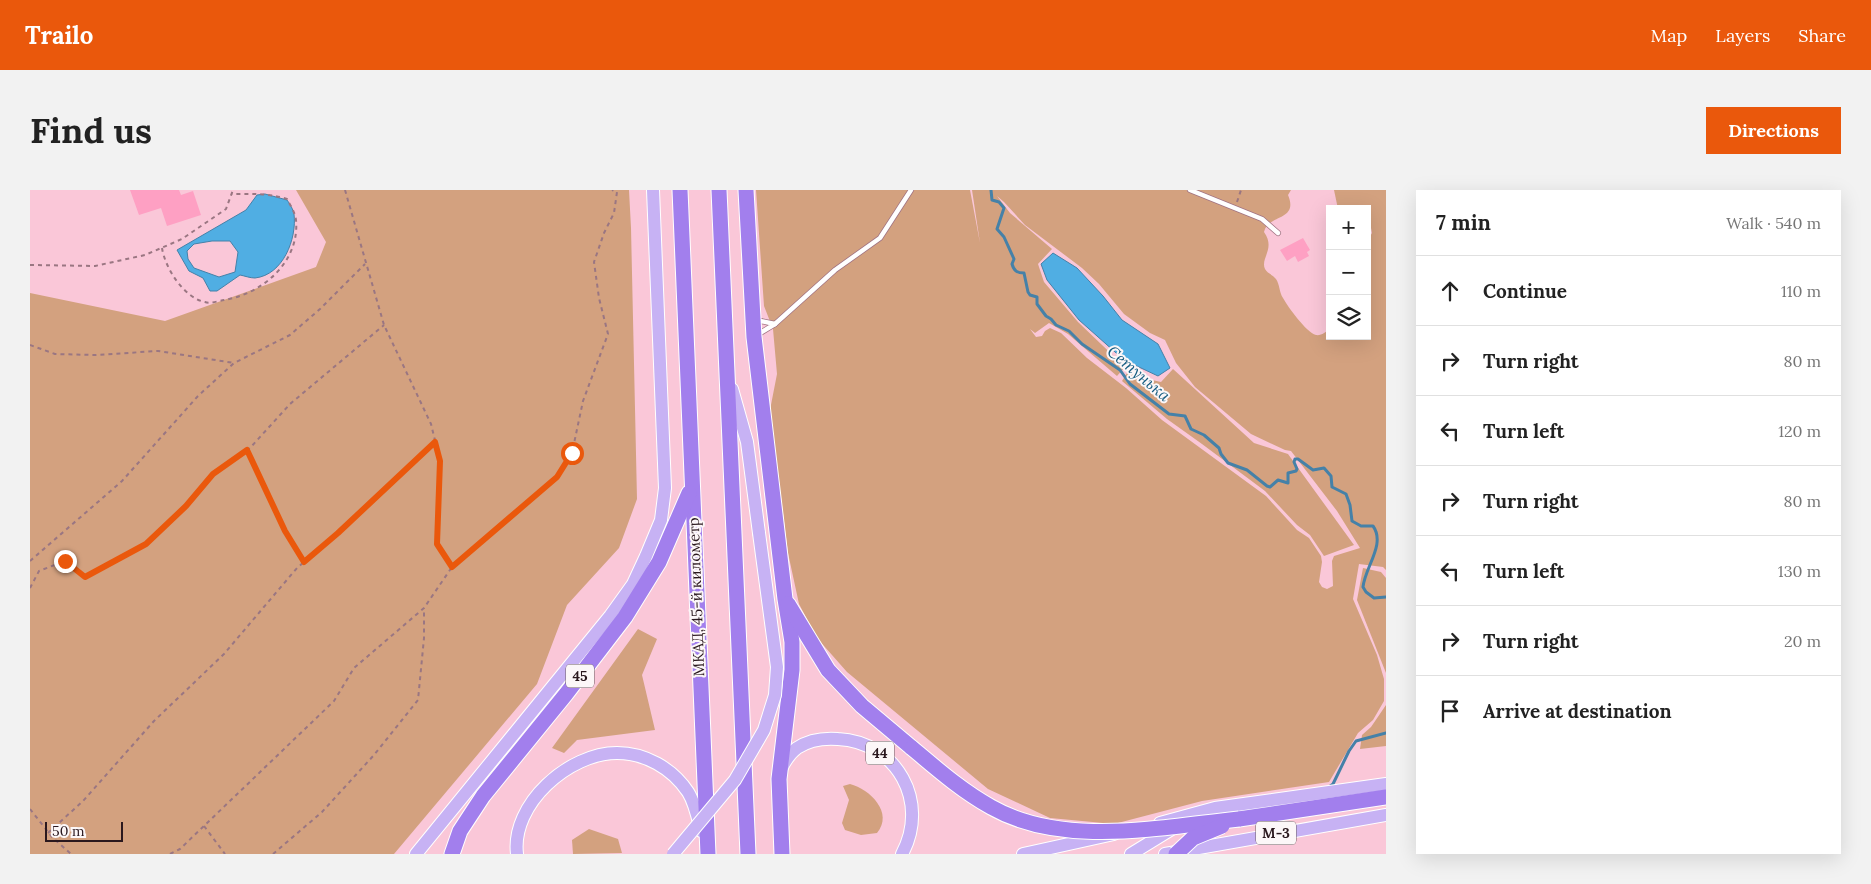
<!DOCTYPE html>
<meta charset="utf-8">
<style>
body{margin:0;font-family:Lora,serif;background:#f2f2f2;color:#222}
.controls{position:absolute;right:15px;top:15px;display:grid;overflow:hidden;border-radius:0px;box-shadow:0 5px 20px #0002}
.controls button{width:45px;height:45px;display:grid;place-items:center;padding:0;border:0;border-bottom:1px solid #e0e0e0;background:#fff;color:#222;font:25px sans-serif}
.scale{position:absolute;left:15px;bottom:12px;width:78px;box-sizing:border-box;padding-left:5px;border:2px solid #2a181e;border-top:0;font-size:14px;line-height:18px;white-space:nowrap;color:#2a181e;-webkit-text-stroke:4px #fcf7f8;paint-order:stroke}
.stop{position:absolute;width:15px;height:15px;margin:-11px;border:4px solid #ea580c;border-radius:50%;background:#fff}
.stop.end{background:#ea580c;border-color:#fff;box-shadow:0 1px 5px #0008}
.list{margin:0;padding:0;list-style:none}
h2{display:flex;justify-content:space-between;align-items:center;height:65px;margin:0;padding:0 20px;font-size:21px}
h2 small{font-size:16px;font-weight:400;color:#767676}
.list li{display:grid;grid-template-columns:32px 1fr auto;gap:15px;align-items:center;box-sizing:border-box;height:70px;padding:0 20px;border-top:1px solid #e0e0e0}
.list b{display:block;font-size:19px;white-space:nowrap}
.list em{font-size:16px;font-style:normal;color:#767676}
.icon{flex:none;width:28px;height:28px;fill:none;stroke:currentColor;stroke-width:2;stroke-linecap:round;stroke-linejoin:round}
.map{position:relative;flex:none;width:1356px;height:664px;overflow:hidden;border-radius:0px}
header{display:flex;align-items:center;gap:30px;box-sizing:border-box;height:70px;padding:0 25px;background:#ea580c;color:#fff}
header strong{font-size:24px}
nav{display:flex;gap:28px;margin-inline-start:auto;font-size:18px}
.intro{display:flex;align-items:center;justify-content:space-between;box-sizing:border-box;height:120px;padding:0 30px}
h1{margin:0;font-size:35px}
.button{padding:12px 22px;border-radius:0px;background:#ea580c;color:#fff;font-size:18px;font-weight:700}
main{display:flex;gap:30px;padding:0 30px}
aside{flex:1;background:#fff;border-radius:0px;box-shadow:0 5px 20px #0002}
.map>svg:first-child{display:block}
.green{fill:#d3a17f;fill-rule:evenodd}
.water{fill:#50aee3;stroke:#4581a8;fill-rule:evenodd}
.lines{fill:none;stroke-linecap:round;stroke-linejoin:round}
.stream{stroke:#4581a8;stroke-width:3}
.building{fill:#fea0c3}
.lane-casing{stroke:#a17383;stroke-width:6}
.primary-casing{stroke:#fff;stroke-width:14}
.highway-casing{stroke:#fff;stroke-width:17}
.path{stroke:#9a7682;stroke-width:2;stroke-dasharray:4 4;stroke-linecap:butt}
.lane{stroke:#fff;stroke-width:4.5}
.primary{stroke:#c7b2f4;stroke-width:12}
.highway{stroke:#a27fed;stroke-width:15}
.primary-bridge-casing{stroke:#fff;stroke-width:14;stroke-linecap:butt}
.highway-bridge-casing{stroke:#fff;stroke-width:17;stroke-linecap:butt}
.primary-bridge{stroke:#c7b2f4;stroke-width:12}
.highway-bridge{stroke:#a27fed;stroke-width:15}
.route{stroke:#ea580c;stroke-width:6}
.labels{text-anchor:middle;dominant-baseline:central;stroke-width:4;stroke-linejoin:round;paint-order:stroke}
.shield{fill:#fcf7f8;stroke:#695b5f;stroke-width:1}
.shield-label{font-size:14px;font-weight:bold;fill:#2a181e}
.street-label{font-size:15px;fill:#2a181e;stroke:#fcf7f8}
.water-label{font-size:16px;font-style:italic;fill:#155c80;stroke:#fcf7f8}
</style>
<header>
<strong>Trailo</strong>
<nav><a>Map</a><a>Layers</a><a>Share</a></nav>
</header>
<div class="intro"><h1>Find us</h1><a class="button">Directions</a></div>
<main>
<div class="map">
<svg width="1356" height="664" viewBox="0 0 1356 664">
<rect width="100%" height="100%" fill="#fac7d8"/>
<!-- green -->
<g class="green">
<polygon points="266,0 599,0 601,38 607,309 589,358 537,415 507,494 364,664 0,664 0,103 135,131 286,77 296,52"/>
<path d="M726 0H940L950 53 942 0H1261L1258 5C1269 31 1238 24 1234 42 1246 59 1230 68 1235 79 1237 83 1243 85 1246 89 1250 95 1249 102 1253 108 1258 117 1276 142 1286 145 1291 146 1296 142 1300 139V146H1337V52L1342 43 1339 28 1337 27V19H1308L1304 0H1356V380L1353 377 1329 374 1323 409 1347 465 1354 489V511L1343 530 1328 543 1299 592 1172 611 1084 634 1020 628 958 599 817 482 787 448 769 414 758 363 740 220 747 184 743 139 734 116ZM967 6 974 12 995 35 1052 78 1069 94 1094 124 1120 143 1135 150 1146 173 1165 197 1221 244 1255 260 1261 261 1307 321 1330 358 1304 366 1302 371 1303 396 1297 399 1292 397 1289 392 1292 372 1291 366 1279 348 1267 340 1236 306 1132 230 1096 198 1057 168 1031 143 1020 138 1015 141 1012 146 1006 147 1000 139 1005 143 1019 133 1038 144 1087 186 1095 177 1048 132 1014 92 1008 74 1022 59 980 23Z"/>
<polygon points="1143,179 1224,253 1258,264 1324,355 1294,366 1280,345 1267,335 1235,301 1172,254 1137,229 1092,191 1099,180 1109,187 1131,192"/>
<polygon points="1333,378 1351,382 1356,388 1356,483 1327,410"/>
<polygon points="608,439 627,449 612,485 625,540 547,550 534,563 522,558"/>
<polygon points="1356,515 1356,556 1330,559 1332,545 1341,537"/>
<path d="M820 594C840 599 864 623 847 643L831 645 815 640 812 633 819 610 813 596Z"/>
<polygon points="559,639 588,649 592,663 543,664 542,650"/>
</g>
<!-- water -->
<g class="water">
<path d="M235 4 257 10C260 14 263 19 264 24 267 49 253 85 225 88 220 88 215 86 210 85L187 101H180L173 88 159 81 147 60 216 20 227 5ZM182 51H200L208 62 205 82 189 87 164 78 158 69 157 61 164 54Z"/>
<polygon points="1023,63 1047,78 1073,106 1092,130 1128,154 1140,178 1128,186 1094,170 1049,130 1017,90 1011,74"/>
</g>
<g class="lines">
<!-- stream -->
<g class="stream">
<path d="M961 0 962 10 969 12 974 18 967 39 974 47 984 69 982 74C984 81 987 83 994 83L998 102 1000 105 1007 107V114L1016 126 1021 129 1026 135 1039 141 1052 154 1090 180 1100 194 1139 224 1155 226 1161 239 1174 245 1189 258 1191 264 1198 273 1217 280 1237 296 1240 297 1248 290 1258 293V283L1266 281 1267 279 1264 272 1265 269H1268L1283 280 1294 278 1301 286 1302 297 1316 304 1320 315 1322 331 1331 336H1343C1356 354 1335 377 1333 397L1336 402 1344 408 1356 407"/>
<polyline points="1299,597 1303,594 1319,561 1326,551 1356,543"/>
</g>
</g>
<!-- building -->
<g class="building">
<polygon points="100,0 149,0 151,5 163,1 171,25 137,36 131,18 109,25"/>
<polygon points="1273,48 1280,60 1277,62 1279,66 1268,72 1265,66 1257,71 1250,60"/>
</g>
<g class="lines">
<!-- lane casing -->
<g class="lane-casing">
<g id="lane">
<polyline points="1160,0 1232,29 1248,43"/>
<polyline points="726,130 745,134 727,145"/>
<polyline points="745,134 805,80 850,48 881,0"/>
</g>
</g>
<!-- primary casing -->
<g class="primary-casing">
<g id="primary">
<polyline points="702,199 717,252 729,343"/>
<path d="M751 579C755 571 760 563 767 558 779 550 795 548 808 549 867 552 900 612 872 664"/>
<polyline points="1130,633 1185,618 1356,594"/>
<polyline points="386,664 580,426 603,394 616,366 631,330 635,298 623,0"/>
<path d="M487 664C481 614 539 563 587 563 615 563 642 578 658 602 665 613 668 628 671 641"/>
<polyline points="993,664 1084,644"/>
<polyline points="1101,664 1145,637"/>
<polyline points="1135,664 1356,625"/>
</g>
</g>
<!-- highway casing -->
<g class="highway-casing">
<g id="highway">
<polyline points="650,0 678,664"/>
<polyline points="689,0 718,664"/>
<polyline points="716,0 724,147 755,409 762,452 762,480 749,589 752,664"/>
<polyline points="758,414 798,480 832,516 882,558"/>
<polyline points="1209,629 1356,607"/>
<polyline points="422,664 430,641 453,606 536,504 595,427 629,372 659,303"/>
</g>
</g>
<!-- path -->
<g class="path">
<polyline points="315,0 354,135 401,234 410,271 407,354 422,377"/>
<polyline points="1207,12 1211,0"/>
<path d="M132 58C135 78 154 108 175 112 180 114 188 111 194 110 232 104 270 72 266 30 265 22 260 15 257 9 238 3 221 4 202 4"/>
<polyline points="0,75 65,76 115,65 152,49 196,19 203,0"/>
<polyline points="0,155 25,164 65,165 128,161 204,173"/>
<polyline points="217,261 255,341 274,372"/>
<polyline points="0,371 92,291 168,206 204,173 260,145 290,119 335,74"/>
<polyline points="0,398 9,381 35,371 55,387 116,354 156,316 183,284 220,258 260,214 354,135"/>
<polyline points="0,619 22,647 41,664"/>
<polyline points="174,636 195,664"/>
<polyline points="18,643 53,611 124,531 194,464 267,378 308,343 405,252"/>
<polyline points="140,664 150,659 304,511 324,478 394,418 422,377 527,287 542,263 553,211 578,144 569,108 564,72 574,43 584,23 587,2 582,0"/>
<polyline points="243,664 292,622 344,565 388,510 394,448 394,418"/>
</g>
<!-- lane -->
<use href="#lane" class="lane"/>
<!-- primary -->
<use href="#primary" class="primary"/>
<!-- highway -->
<use href="#highway" class="highway"/>
<!-- primary-bridge casing -->
<g class="primary-bridge-casing">
<polyline id="primary-bridge" points="643,664 705,590 734,540 745,505 747,477 729,343"/>
</g>
<!-- highway-bridge casing -->
<g class="highway-bridge-casing">
<g id="highway-bridge">
<path d="M882 558C907 579 932 601 961 617 1033 658 1131 637 1209 629"/>
<polyline points="1146,664 1163,648 1192,636"/>
</g>
</g>
<!-- primary-bridge -->
<use href="#primary-bridge" class="primary-bridge"/>
<!-- highway-bridge -->
<use href="#highway-bridge" class="highway-bridge"/>
</g>
<g class="lines">
<!-- route -->
<polyline class="route" points="35,371 55,387 116,354 156,316 183,284 217,260 255,341 274,372 308,343 405,252 410,271 407,354 422,377 527,287 542,263"/>
</g>
<g class="labels">
<!-- shield labels -->
<g class="shield">
<rect x="536" y="474.5" width="28" height="23" rx="4"/>
<rect x="836" y="551.5" width="28" height="23" rx="4"/>
<rect x="1226" y="631.5" width="40" height="23" rx="4"/>
</g>
<g class="shield-label">
<text x="550" y="486">45</text>
<text x="850" y="563">44</text>
<text x="1246" y="643">М-3</text>
</g>
<!-- street labels -->
<g class="street-label">
<text transform="translate(666 407) rotate(-92)">МКАД, 45-й километр</text>
</g>
<!-- water labels -->
<g class="water-label">
<text transform="translate(1109 183) rotate(40)">Сетунька</text>
</g>
</g>
</svg>
<div class="controls">
<button>+</button>
<button>−</button>
<button><svg class="icon" aria-label="layers" viewBox="0 0 24 24"><path d="M12 4l9 5-9 5-9-5zM3 14l9 5 9-5"/></svg></button>
</div>
<div class="scale">50 m</div>
<div class="stop" style="left:542px;top:263px"></div>
<div class="stop end" style="left:35px;top:371px"></div>
</div>
<aside>
<h2>7 min<small>Walk · 540 m</small></h2>
<ul class="list">
<li><svg class="icon" aria-label="ahead" viewBox="0 0 24 24"><path d="M12 20V5M6 11l6-6 6 6"/></svg><div><b>Continue</b></div><em>110 m</em></li>
<li><svg class="icon" aria-label="right" viewBox="0 0 24 24"><path d="M7 20v-9h11M14 6l5 5-5 5"/></svg><div><b>Turn right</b></div><em>80 m</em></li>
<li><svg class="icon" aria-label="left" viewBox="0 0 24 24"><path d="M17 20v-9H6M10 6l-5 5 5 5"/></svg><div><b>Turn left</b></div><em>120 m</em></li>
<li><svg class="icon" aria-label="right" viewBox="0 0 24 24"><path d="M7 20v-9h11M14 6l5 5-5 5"/></svg><div><b>Turn right</b></div><em>80 m</em></li>
<li><svg class="icon" aria-label="left" viewBox="0 0 24 24"><path d="M17 20v-9H6M10 6l-5 5 5 5"/></svg><div><b>Turn left</b></div><em>130 m</em></li>
<li><svg class="icon" aria-label="right" viewBox="0 0 24 24"><path d="M7 20v-9h11M14 6l5 5-5 5"/></svg><div><b>Turn right</b></div><em>20 m</em></li>
<li><svg class="icon" aria-label="arrive" viewBox="0 0 24 24"><path d="M6 21V4h12l-3 4 3 4H6"/></svg><div><b>Arrive at destination</b></div></li>
</ul>
</aside>
</main>
